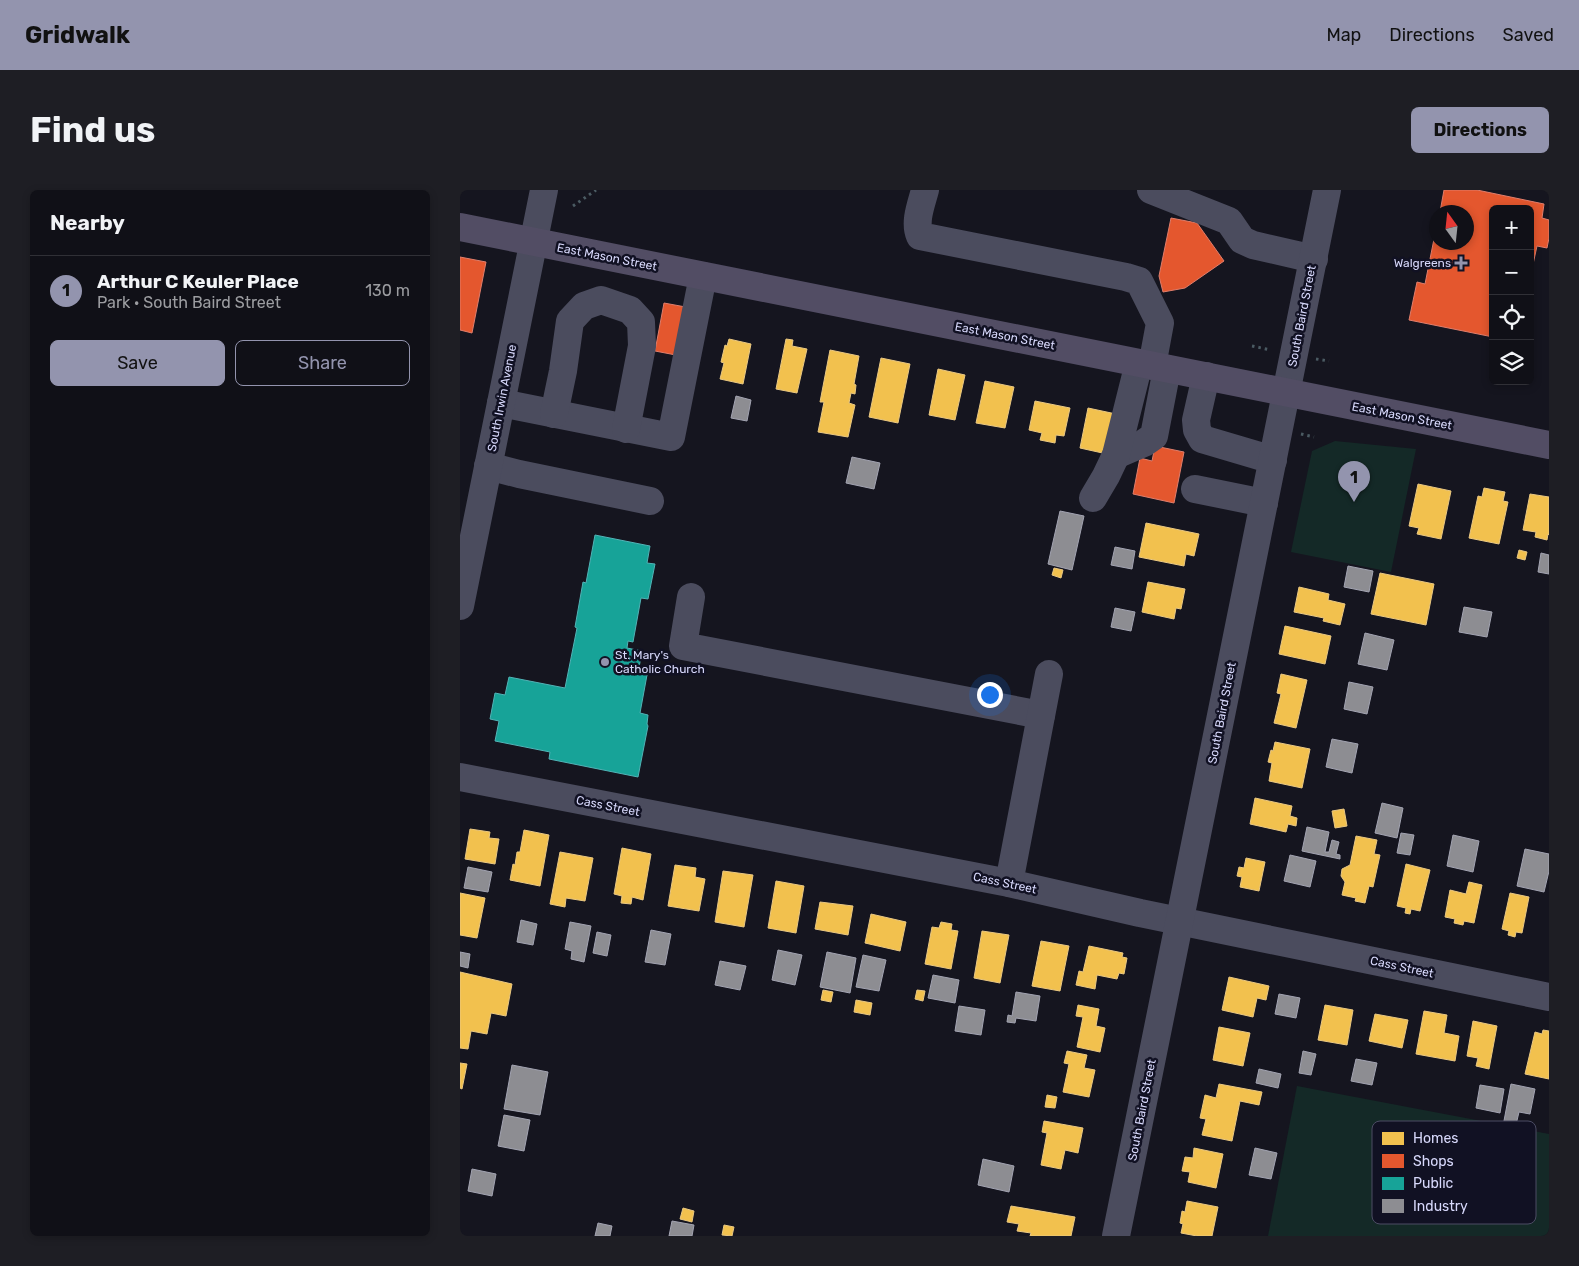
<!DOCTYPE html>
<meta charset="utf-8">
<style>
body{margin:0;font-family:Rubik,sans-serif;background:#1e1e24;color:#f1f3f6}
.controls{position:absolute;right:15px;top:15px;display:grid;overflow:hidden;border-radius:8px;box-shadow:0 2px 8px #0003}
.controls button{width:45px;height:45px;display:grid;place-items:center;padding:0;border:0;border-bottom:1px solid #303036;background:#101017;color:#f1f3f6;font:25px sans-serif}
.compass{position:absolute;left:969px;top:15px;width:45px;height:45px;border-radius:50%;background:#101017;box-shadow:0 2px 8px #0003;rotate:345deg}
.you{position:absolute;left:529px;top:504px;width:18px;height:18px;margin:-12px;border:4px solid #fff;border-radius:50%;background:#1a73e8;box-shadow:0 0 0 8px #1a73e833}
.badge{display:grid;place-items:center;width:32px;height:32px;border-radius:50%;background:#9394ae;color:#111;font-size:16px;font-weight:700}
.pin{position:absolute;translate:-50% -41px;filter:drop-shadow(0 1px 2px #0008)}
.pin::after{content:'';position:absolute;top:26px;width:18px;height:15px;background:inherit;clip-path:polygon(0 0,100% 0,50% 100%)}
.list{margin:0;padding:0;list-style:none}
h2{display:flex;justify-content:space-between;align-items:center;height:65px;margin:0;padding:0 20px;font-size:21px}
h2 small{font-size:16px;font-weight:400;color:#9c9da1}
.list li{display:grid;grid-template-columns:32px 1fr auto;gap:15px;align-items:center;box-sizing:border-box;height:70px;padding:0 20px;border-top:1px solid #303036}
.list b{display:block;font-size:19px;white-space:nowrap}
.list p{margin:0;font-size:16px;white-space:nowrap;color:#9c9da1}
.list em{font-size:16px;font-style:normal;color:#9c9da1}
.actions{display:flex;gap:10px;padding:15px 20px}
.actions a{flex:1;padding:11px 0;border:1px solid #9394ae;border-radius:8px;text-align:center;font-size:18px;color:#9394ae}
.actions .main{background:#9394ae;color:#111}
.icon{flex:none;width:28px;height:28px;fill:none;stroke:currentColor;stroke-width:2;stroke-linecap:round;stroke-linejoin:round}
.map{position:relative;flex:none;width:1089px;height:1046px;overflow:hidden;border-radius:8px}
header{display:flex;align-items:center;gap:30px;box-sizing:border-box;height:70px;padding:0 25px;background:#9394ae;color:#111}
header strong{font-size:24px}
nav{display:flex;gap:28px;margin-inline-start:auto;font-size:18px}
.intro{display:flex;align-items:center;justify-content:space-between;box-sizing:border-box;height:120px;padding:0 30px}
h1{margin:0;font-size:35px}
.button{padding:12px 22px;border-radius:8px;background:#9394ae;color:#111;font-size:18px;font-weight:700}
main{display:flex;gap:30px;padding:0 30px}
aside{flex:1;background:#101017;border-radius:8px;box-shadow:0 2px 8px #0003}
.map>svg:first-child{display:block}
.green{fill:#142927}
.homes{fill:#f2c14e;stroke:#eac882}
.shops{fill:#e4572e;stroke:#e07e6c}
.public{fill:#17a398;stroke:#51b3b6}
.industry{fill:#8d8d92;stroke:#a3a4b2}
.lines{fill:none;stroke-linecap:round;stroke-linejoin:round}
.path{stroke:#4b5b63;stroke-width:3;stroke-dasharray:2.5 4;stroke-linecap:butt}
.minor{stroke:#4b4c5e;stroke-width:28}
.major{stroke:#524d64;stroke-width:28}
.poi-dot{fill:#9394ae;stroke:#111123;stroke-width:2}
.labels{text-anchor:middle;dominant-baseline:central;stroke-width:5;stroke-linejoin:round;paint-order:stroke}
.street-label{font-size:12px;fill:#d7d8fb;stroke:#111123}
.poi-label{font-size:12px;fill:#d7d8fb;stroke:#111123;text-anchor:end}
.key{fill:#111123;stroke:#4c4d64;stroke-width:1}
.key-label{font-size:14px;fill:#d7d8fb}
</style>
<header>
<strong>Gridwalk</strong>
<nav><a>Map</a><a>Directions</a><a>Saved</a></nav>
</header>
<div class="intro"><h1>Find us</h1><a class="button">Directions</a></div>
<main>
<aside>
<h2>Nearby<small></small></h2>
<ul class="list">
<li><span class="badge">1</span><div><b>Arthur C Keuler Place</b><p>Park · South Baird Street</p></div><em>130 m</em></li>
</ul>
<div class="actions"><a class="main">Save</a><a>Share</a></div>
</aside>
<div class="map">
<svg width="1089" height="1046" viewBox="0 0 1089 1046">
<rect width="100%" height="100%" fill="#15151f"/>
<!-- green -->
<g class="green">
<polygon points="875,251 956,259 931,382 831,362 852,261"/>
<polygon points="837,896 1089,944 1089,1046 808,1046"/>
</g>
<!-- homes -->
<g class="homes">
<polygon points="269,149 291,154 283,194 260,189 264,173 261,172 265,155 267,156"/>
<polygon points="326,149 333,150 332,156 347,159 337,203 316,199"/>
<polygon points="370,160 399,166 394,194 396,195 395,204 391,203 389,213 395,215 388,247 358,242 364,212 360,212"/>
<polygon points="421,168 450,174 438,233 409,227"/>
<polygon points="478,179 505,185 495,230 469,225"/>
<polygon points="525,191 554,197 545,238 516,233"/>
<polygon points="575,211 610,218 604,246 596,245 595,253 580,250 582,243 569,240"/>
<polygon points="628,218 656,224 647,264 620,258"/>
<polygon points="958,294 991,301 981,349 957,344 959,338 949,336"/>
<polygon points="1024,298 1045,302 1043,311 1048,312 1039,354 1009,348 1018,306 1022,307"/>
<polygon points="1070,304 1089,307 1089,345 1088,344 1087,350 1075,347 1076,342 1063,340"/>
<polygon points="686,333 739,344 734,366 726,364 724,376 679,367"/>
<polygon points="1059,360 1067,362 1065,370 1057,368"/>
<polygon points="594,378 603,380 601,388 592,385"/>
<polygon points="920,383 974,394 966,435 911,424"/>
<polygon points="688,392 725,399 721,419 716,418 714,429 682,422"/>
<polygon points="839,397 869,404 868,410 885,414 880,435 863,431 864,428 834,422"/>
<polygon points="825,436 871,446 865,474 819,464"/>
<polygon points="821,484 847,490 836,538 814,533 821,504 817,503"/>
<polygon points="815,552 850,559 842,598 809,591 812,573 808,572 811,560 813,561"/>
<polygon points="795,608 832,616 830,626 837,628 836,636 828,634 826,642 790,634"/>
<polygon points="884,619 887,636 875,638 872,621"/>
<polygon points="10,639 30,642 29,648 39,649 35,674 5,669"/>
<polygon points="64,640 89,645 80,696 50,690 53,674 55,675 57,662 60,662"/>
<polygon points="896,646 917,650 914,664 920,665 913,697 909,696 905,713 895,711 896,708 882,705 885,692 881,686 882,679 890,675"/>
<polygon points="162,658 191,664 183,710 172,707 171,714 161,713 162,706 154,704"/>
<polygon points="100,662 133,668 125,711 106,708 105,717 90,714"/>
<polygon points="786,668 805,672 799,701 780,697 782,687 777,686 779,677 784,678"/>
<polygon points="946,674 970,680 960,721 951,719 950,724 945,723 946,718 937,716"/>
<polygon points="215,675 236,678 235,687 245,689 239,721 208,716"/>
<polygon points="263,681 293,685 284,737 255,732"/>
<polygon points="316,691 344,696 336,743 308,738"/>
<polygon points="1009,692 1022,695 1014,733 1004,731 1003,735 994,733 995,729 985,727 990,700 1006,704"/>
<polygon points="0,703 25,708 17,748 0,745"/>
<polygon points="1050,703 1069,707 1062,743 1056,742 1055,747 1048,745 1049,741 1042,739"/>
<polygon points="360,712 393,716 388,745 355,739"/>
<polygon points="411,724 446,732 440,761 405,753"/>
<polygon points="481,732 492,734 491,740 498,741 491,779 465,774 472,737 479,738"/>
<polygon points="522,741 549,745 540,793 514,788"/>
<polygon points="581,751 609,756 600,801 572,796"/>
<polygon points="629,756 663,763 662,767 667,768 664,784 659,783 657,789 637,785 635,799 616,795 619,781 623,782"/>
<polygon points="0,782 52,794 46,826 31,823 27,844 11,841 8,859 0,858"/>
<polygon points="769,787 809,796 806,810 797,808 793,827 762,820"/>
<polygon points="363,800 373,802 371,812 361,810"/>
<polygon points="457,800 465,801 463,811 455,809"/>
<polygon points="396,810 412,813 410,825 394,822"/>
<polygon points="618,815 639,819 636,836 645,838 640,862 617,857 623,827 616,826"/>
<polygon points="865,815 893,820 887,855 858,850"/>
<polygon points="964,821 987,825 984,843 999,846 995,871 956,864"/>
<polygon points="915,824 948,830 942,858 909,851"/>
<polygon points="1013,831 1037,836 1029,879 1016,876 1018,868 1007,866"/>
<polygon points="759,837 790,843 783,876 753,870"/>
<polygon points="1083,840 1089,841 1089,889 1065,884 1075,842 1082,844"/>
<polygon points="607,861 627,865 624,878 635,880 629,907 603,902 609,874 604,873"/>
<polygon points="0,873 7,874 2,899 0,898"/>
<polygon points="759,894 802,902 799,915 780,911 772,951 742,945 746,929 740,928 745,905 756,908"/>
<polygon points="587,905 597,907 595,918 585,917"/>
<polygon points="584,931 623,938 618,963 605,960 601,979 581,975 587,943 582,942"/>
<polygon points="734,958 763,964 756,998 728,992 730,982 722,981 725,967 733,968"/>
<polygon points="727,1011 758,1017 752,1046 737,1046 721,1043 723,1034 720,1033 722,1021 725,1022"/>
<polygon points="551,1016 615,1027 611,1046 570,1046 571,1043 557,1041 559,1034 547,1032"/>
<polygon points="223,1018 234,1021 232,1032 220,1029"/>
<polygon points="264,1035 274,1037 272,1046 262,1045"/>
</g>
<!-- shops -->
<g class="shops">
<polygon points="984,0 1017,0 1084,14 1082,28 1089,30 1089,48 1087,58 1077,56 1070,88 1070,19 1033,19 1033,147 949,130 957,92 965,94 976,39 976,52 1006,52 1006,22 980,22"/>
<polygon points="711,28 737,33 764,71 725,98 703,102 699,86"/>
<polygon points="0,67 26,72 12,143 0,140"/>
<polygon points="204,113 231,118 221,166 195,161"/>
<polygon points="695,256 724,262 714,313 673,304 680,268 692,271"/>
</g>
<!-- public -->
<polygon class="public" points="135,345 190,356 187,373 195,374 188,409 181,408 173,452 168,451 167,458 182,461 178,483 187,485 180,523 188,525 187,534 188,536 178,587 89,569 90,562 35,551 39,531 30,529 35,503 45,505 49,487 105,498 117,438 115,437 123,392 126,393"/>
<!-- industry -->
<g class="industry">
<polygon points="276,206 291,210 287,231 271,228"/>
<polygon points="392,267 420,273 414,299 386,293"/>
<polygon points="600,321 624,326 612,380 588,374"/>
<polygon points="655,357 675,361 672,379 651,375"/>
<polygon points="1081,363 1089,365 1089,384 1078,382"/>
<polygon points="888,376 913,381 909,402 884,397"/>
<polygon points="1004,417 1032,422 1027,447 999,442"/>
<polygon points="655,418 675,422 671,441 651,437"/>
<polygon points="905,443 934,450 927,480 898,474"/>
<polygon points="889,492 913,497 907,524 884,519"/>
<polygon points="872,549 898,554 892,583 866,577"/>
<polygon points="922,613 943,618 937,648 915,643"/>
<polygon points="847,637 869,642 865,662 869,662 872,650 879,652 876,664 880,665 880,669 842,661"/>
<polygon points="941,643 954,645 950,665 937,663"/>
<polygon points="993,645 1019,651 1013,682 987,676"/>
<polygon points="1065,659 1089,664 1089,681 1084,702 1057,696"/>
<polygon points="830,665 856,671 850,697 824,691"/>
<polygon points="8,677 32,682 28,702 4,698"/>
<polygon points="61,730 77,734 73,755 57,752"/>
<polygon points="110,732 131,736 124,772 111,769 112,761 105,759"/>
<polygon points="191,740 211,744 205,775 185,772"/>
<polygon points="137,742 151,745 147,766 133,763"/>
<polygon points="318,760 342,765 335,795 312,790"/>
<polygon points="0,762 10,764 8,778 0,776"/>
<polygon points="367,762 396,768 390,803 360,797"/>
<polygon points="403,765 426,770 419,801 396,797"/>
<polygon points="260,771 286,776 280,800 255,795"/>
<polygon points="473,785 499,790 495,813 468,808"/>
<polygon points="556,802 580,806 576,831 556,828 555,833 547,832 548,825 552,826"/>
<polygon points="819,804 840,808 836,828 815,824"/>
<polygon points="499,816 525,820 521,845 495,841"/>
<polygon points="843,861 856,864 851,885 839,883"/>
<polygon points="896,869 917,873 912,895 891,891"/>
<polygon points="52,875 88,882 80,925 44,919"/>
<polygon points="799,879 821,884 818,898 796,893"/>
<polygon points="1051,894 1075,899 1070,924 1059,922 1055,939 1043,936"/>
<polygon points="1020,895 1044,899 1040,923 1016,918"/>
<polygon points="44,925 70,930 64,961 38,956"/>
<polygon points="795,958 817,963 811,989 789,985"/>
<polygon points="523,969 554,976 549,1002 518,995"/>
<polygon points="12,979 36,984 32,1006 8,1001"/>
<polygon points="212,1031 234,1035 232,1046 209,1046"/>
<polygon points="138,1033 152,1036 150,1046 135,1046"/>
</g>
<g class="lines">
<!-- path -->
<g class="path">
<polyline points="113,16 136,0"/>
<polyline points="792,156 811,160"/>
<polyline points="856,169 869,171"/>
<polyline points="841,244 854,247"/>
</g>
<!-- minor -->
<g class="minor">
<path d="M465 0C461 15 454 32 460 46L666 87 679 91 700 133 692 176"/>
<polyline points="691,0 769,31 782,50 793,55 854,69"/>
<polyline points="746,186 736,230 737,240 742,249 813,270"/>
<polyline points="41,213 211,247 243,86"/>
<polyline points="94,224 103,181 110,131 124,116 141,110 170,120 181,132 182,156 166,239"/>
<polyline points="656,265 684,253 694,246 707,179"/>
<polyline points="28,276 59,284 190,311"/>
<polyline points="735,299 804,313"/>
<polyline points="633,308 646,286 656,265 679,173"/>
<polyline points="231,407 223,456 581,525"/>
<polyline points="0,416 84,0"/>
<polyline points="0,587 549,693 680,723 1089,807"/>
<polyline points="549,693 589,484"/>
<polyline points="656,1046 867,0"/>
</g>
<!-- major -->
<polyline class="major" points="0,37 1089,255"/>
</g>
<!-- markers -->
<g class="poi-dot">
<path d="M998.5 65.5h5v5h5v5h-5v5h-5v-5h-5v-5h5z"/>
<circle cx="145" cy="472" r="5"/>
</g>
<g class="labels">
<!-- street labels -->
<g class="street-label">
<text transform="translate(147 67) rotate(11)">East Mason Street</text>
<text transform="translate(842 126) rotate(-79)">South Baird Street</text>
<text transform="translate(545 146) rotate(11)">East Mason Street</text>
<text transform="translate(42 208) rotate(-79)">South Irwin Avenue</text>
<text transform="translate(942 226) rotate(11)">East Mason Street</text>
<text transform="translate(762 523) rotate(-79)">South Baird Street</text>
<text transform="translate(148 616) rotate(11)">Cass Street</text>
<text transform="translate(545 693) rotate(12)">Cass Street</text>
<text transform="translate(942 777) rotate(12)">Cass Street</text>
<text transform="translate(682 920) rotate(-79)">South Baird Street</text>
</g>
<!-- poi labels -->
<g class="poi-label">
<text x="991" y="73">Walgreens</text>
<text x="155" y="465" text-anchor="start">St. Mary's<tspan x="155" dy="14">Catholic Church</tspan></text>
</g>
</g>
<!-- legend -->
<rect x="912" y="931" width="164" height="103" rx="8" class="key"/>
<rect x="922" y="942" width="22" height="13" fill="#f2c14e"/>
<rect x="922" y="964" width="22" height="14" fill="#e4572e"/>
<rect x="922" y="987" width="22" height="13" fill="#17a398"/>
<rect x="922" y="1009" width="22" height="14" fill="#8d8d92"/>
<g class="key-label">
<text x="953" y="953">Homes</text>
<text x="953" y="976">Shops</text>
<text x="953" y="998">Public</text>
<text x="953" y="1021">Industry</text>
</g>
</svg>
<div class="controls">
<button>+</button>
<button>−</button>
<button><svg class="icon" aria-label="locate" viewBox="0 0 24 24"><circle cx="12" cy="12" r="6"/><path d="M12 2v4M12 18v4M2 12h4M18 12h4"/></svg></button>
<button><svg class="icon" aria-label="layers" viewBox="0 0 24 24"><path d="M12 4l9 5-9 5-9-5zM3 14l9 5 9-5"/></svg></button>
</div>
<svg class="compass" viewBox="-18 -18 36 36"><path d="M0-13l5 13h-10z" fill="#e53935"/><path d="M0 13l5-13h-10z" fill="#9c9da1"/></svg>
<div class="you"></div>
<div class="pin badge" style="left:894px;top:312px">1</div>
</div>
</main>
